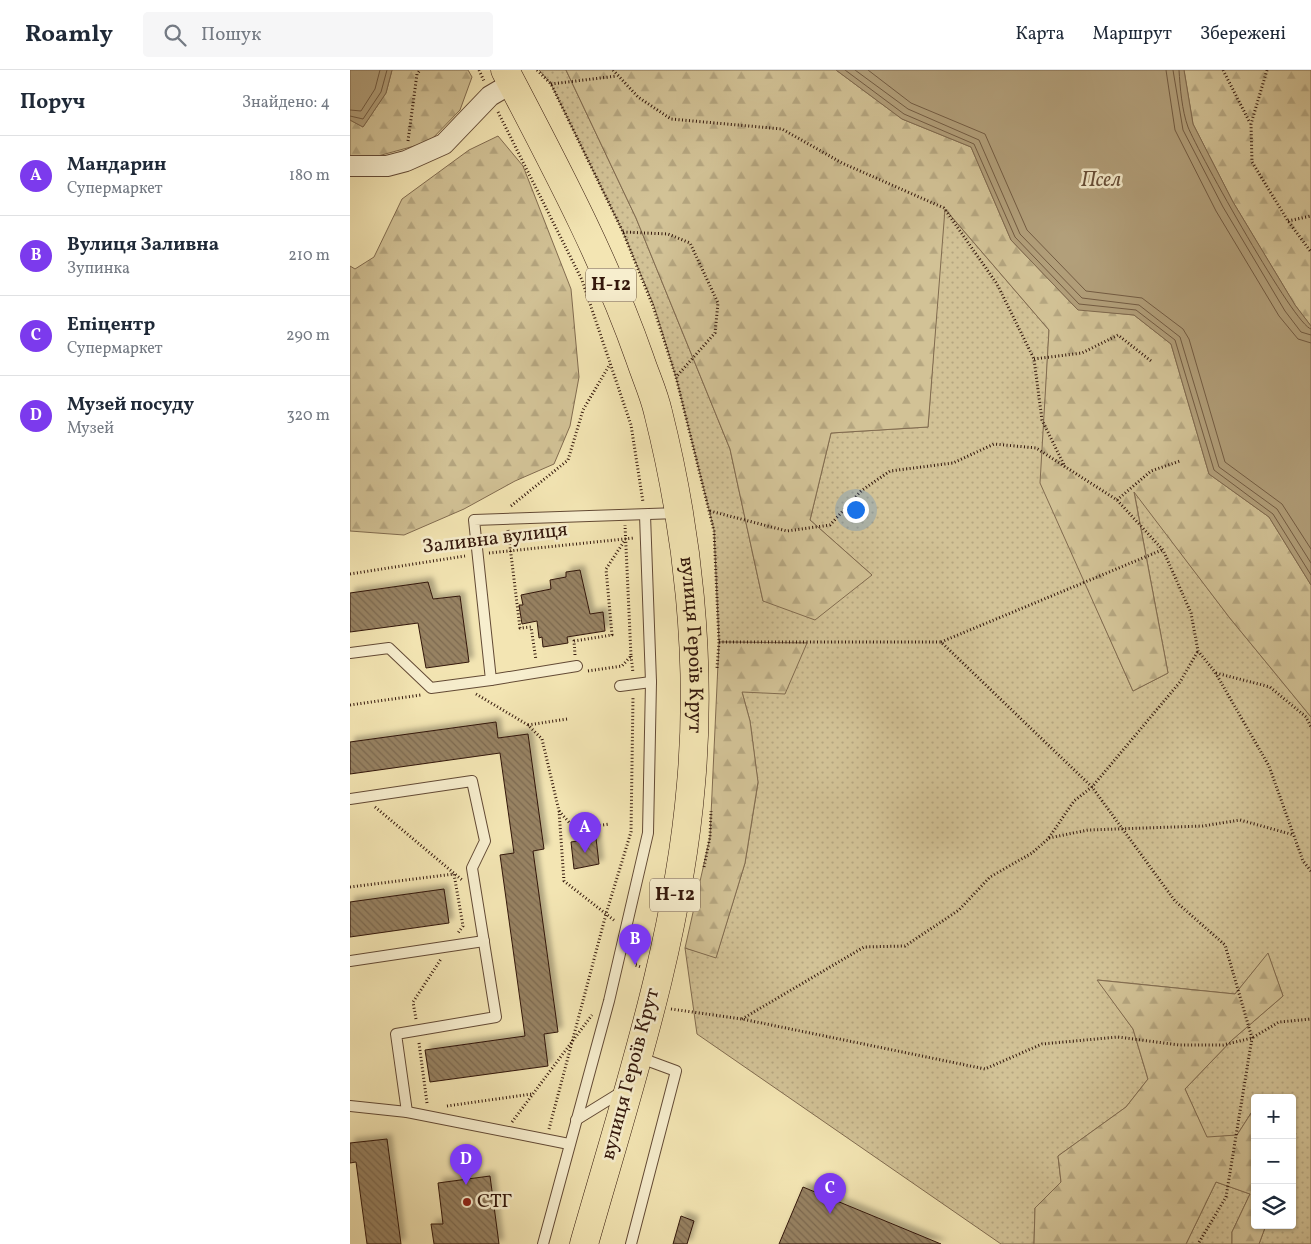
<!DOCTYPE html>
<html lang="uk">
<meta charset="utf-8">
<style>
body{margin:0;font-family:Vollkorn,serif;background:#f6f6f7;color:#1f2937}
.controls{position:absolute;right:15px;bottom:15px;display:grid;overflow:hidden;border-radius:5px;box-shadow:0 1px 4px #0004}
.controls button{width:45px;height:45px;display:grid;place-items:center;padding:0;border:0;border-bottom:1px solid #e0e1e3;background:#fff;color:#1f2937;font:25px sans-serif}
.you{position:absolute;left:505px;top:439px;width:18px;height:18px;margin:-12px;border:4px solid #fff;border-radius:50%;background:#1a73e8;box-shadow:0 0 0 8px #1a73e833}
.badge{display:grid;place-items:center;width:32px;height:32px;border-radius:50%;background:#7c3aed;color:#fff;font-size:16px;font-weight:700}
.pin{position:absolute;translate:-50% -41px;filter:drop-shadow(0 1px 2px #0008)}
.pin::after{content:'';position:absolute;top:26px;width:18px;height:15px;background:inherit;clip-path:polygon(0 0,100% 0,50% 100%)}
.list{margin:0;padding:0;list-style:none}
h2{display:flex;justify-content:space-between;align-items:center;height:65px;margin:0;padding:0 20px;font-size:21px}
h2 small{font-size:16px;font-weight:400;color:#747a83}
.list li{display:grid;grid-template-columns:32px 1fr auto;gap:15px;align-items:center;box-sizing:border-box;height:80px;padding:0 20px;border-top:1px solid #e0e1e3}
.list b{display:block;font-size:19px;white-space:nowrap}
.list p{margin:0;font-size:16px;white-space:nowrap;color:#747a83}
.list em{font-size:16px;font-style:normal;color:#747a83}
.icon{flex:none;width:28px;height:28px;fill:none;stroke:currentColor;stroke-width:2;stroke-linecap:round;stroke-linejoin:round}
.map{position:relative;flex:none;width:961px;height:1174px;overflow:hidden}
header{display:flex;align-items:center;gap:30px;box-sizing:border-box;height:70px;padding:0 25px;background:#fff;border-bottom:1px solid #e0e1e3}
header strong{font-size:24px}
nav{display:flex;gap:28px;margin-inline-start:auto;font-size:18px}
.search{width:350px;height:45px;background:#f6f6f7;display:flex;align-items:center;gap:12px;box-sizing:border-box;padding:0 18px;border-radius:5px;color:#747a83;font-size:19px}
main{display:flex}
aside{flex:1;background:#fff}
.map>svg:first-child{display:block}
.grass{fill:url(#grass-dots);stroke:#826c50}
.forest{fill:url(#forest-firs);stroke:#826c50}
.water{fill:#b29f7a;stroke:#7f694e}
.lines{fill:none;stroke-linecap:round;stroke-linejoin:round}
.shore{stroke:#725b42;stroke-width:1}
.building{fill:url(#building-back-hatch);stroke:#33170b;filter:url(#shadow)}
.lane-casing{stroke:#634a35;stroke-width:12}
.street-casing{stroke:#634a35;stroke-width:22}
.primary-casing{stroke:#33170b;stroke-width:29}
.path{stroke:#33170b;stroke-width:3;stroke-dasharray:1 2.5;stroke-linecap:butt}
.lane{stroke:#f7eece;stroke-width:10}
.street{stroke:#f7eece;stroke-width:20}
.primary{stroke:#f3e5b3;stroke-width:28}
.poi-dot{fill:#8f2418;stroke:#f7eece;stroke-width:2}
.labels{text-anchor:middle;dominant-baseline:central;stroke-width:5;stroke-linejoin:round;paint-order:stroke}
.shield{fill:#f7eece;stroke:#6e5846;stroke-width:1}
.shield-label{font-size:19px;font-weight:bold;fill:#33170b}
.street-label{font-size:20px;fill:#33170b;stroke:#f7eece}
.poi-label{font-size:20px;fill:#33170b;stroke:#f7eece;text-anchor:start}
.water-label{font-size:21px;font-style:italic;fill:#664d37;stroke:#f7eece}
</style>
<header>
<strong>Roamly</strong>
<div class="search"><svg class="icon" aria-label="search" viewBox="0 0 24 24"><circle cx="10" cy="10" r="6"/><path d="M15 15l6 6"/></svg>Пошук</div>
<nav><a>Карта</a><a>Маршрут</a><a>Збережені</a></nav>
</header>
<main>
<aside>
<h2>Поруч<small>Знайдено: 4</small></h2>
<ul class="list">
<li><span class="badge">A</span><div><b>Мандарин</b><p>Супермаркет</p></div><em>180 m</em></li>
<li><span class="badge">B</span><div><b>Вулиця Заливна</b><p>Зупинка</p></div><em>210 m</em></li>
<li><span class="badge">C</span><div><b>Епіцентр</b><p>Супермаркет</p></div><em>290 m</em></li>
<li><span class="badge">D</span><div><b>Музей посуду</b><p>Музей</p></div><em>320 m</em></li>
</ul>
</aside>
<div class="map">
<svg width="961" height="1174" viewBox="0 0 961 1174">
<defs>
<pattern id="grass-dots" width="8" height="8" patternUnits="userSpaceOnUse" patternTransform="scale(1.25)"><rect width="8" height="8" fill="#d2c296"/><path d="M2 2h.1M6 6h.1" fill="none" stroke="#b5a680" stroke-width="1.8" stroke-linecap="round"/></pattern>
<pattern id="forest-firs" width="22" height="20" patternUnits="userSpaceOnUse" patternTransform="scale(1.25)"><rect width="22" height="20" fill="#d2c296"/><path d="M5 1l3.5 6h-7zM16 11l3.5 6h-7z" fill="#b5a680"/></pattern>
<pattern id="building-back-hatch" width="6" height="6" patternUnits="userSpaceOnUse" patternTransform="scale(1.25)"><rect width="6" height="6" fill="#978262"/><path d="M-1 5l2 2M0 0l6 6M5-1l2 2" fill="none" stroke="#7c694f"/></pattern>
<filter id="shadow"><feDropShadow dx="4.5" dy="-4.5" stdDeviation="2.5" flood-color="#0004"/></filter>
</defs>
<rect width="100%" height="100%" fill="#f3e5b3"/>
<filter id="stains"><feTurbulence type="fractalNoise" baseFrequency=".004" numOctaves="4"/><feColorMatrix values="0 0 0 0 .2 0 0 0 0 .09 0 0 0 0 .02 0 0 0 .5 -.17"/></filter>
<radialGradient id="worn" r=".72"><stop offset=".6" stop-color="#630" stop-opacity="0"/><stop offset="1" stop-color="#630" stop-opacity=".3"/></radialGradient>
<!-- grass -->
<g class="grass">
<polygon points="189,0 216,0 286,148 380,379 413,531 522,505 460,450 481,363 578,357 594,138 699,260 691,413 783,621 818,603 784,421 879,547 961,647 961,1174 909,1174 916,1155 942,1155 942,1069 946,1064 942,1057 942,1028 905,1028 905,1037 887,1065 857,1068 835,1019 882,970 933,926 918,884 885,924 748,910 783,959 798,1009 776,1037 708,1086 711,1112 685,1138 684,1174 651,1174 347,964 335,878 366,887 395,793 408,713 400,651 392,622 457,573 369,572 364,460 326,307 304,236 273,162 201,14"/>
<polygon points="866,1112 900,1124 882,1162 882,1174 836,1174"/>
</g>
<!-- forest -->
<g class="forest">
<polygon points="42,0 118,0 122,7 110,40 79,72 17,89 0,88 0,50 13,57 36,23"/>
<polygon points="216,0 486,0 552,49 621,77 661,170 727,239 784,245 821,274 859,404 919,447 961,515 961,647 879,547 784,422 818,603 783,621 690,413 699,260 595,139 578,357 481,363 460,450 522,505 465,550 413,531 380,379 286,148"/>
<polygon points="834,0 961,0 961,256 945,235 883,132 843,54"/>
<polygon points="148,66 173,96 221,219 229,307 220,356 204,394 165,411 114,439 54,465 0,461 0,196 5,199 24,187 52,129 119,80"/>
<polygon points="369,572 457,573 435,624 392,622 400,651 408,712 395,793 366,888 335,878 360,767"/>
<polygon points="918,883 933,926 882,970 835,1019 857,1067 887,1065 905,1037 905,1155 916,1155 909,1174 882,1174 882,1162 900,1124 866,1112 836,1174 684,1174 685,1138 711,1112 708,1086 776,1037 798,1009 783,959 747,910 885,924"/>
</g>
<!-- water -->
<g class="water">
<polygon points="0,0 42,0 36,23 13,57 0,50"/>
<polygon points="486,0 834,0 843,54 883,132 945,235 961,256 961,515 919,447 859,404 821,274 784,245 728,240 661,170 621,77 552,49"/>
</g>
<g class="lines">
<!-- shore -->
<g class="shore">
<polyline points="495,0 554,44 624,74 665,167 729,234 786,240 825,270 864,400 923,444 961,505"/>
<polyline points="505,0 558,39 629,70 670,164 732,228 789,235 830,267 869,397 927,439 961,493"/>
<polyline points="518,0 561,33 635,64 677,160 736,221 792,228 833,259 839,269 875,392 932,434 961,479"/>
<polyline points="816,0 825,60 866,141 929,246 948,269 961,273"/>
<polyline points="823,0 833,60 873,137 935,241 951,262 961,265"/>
<path d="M829 0C830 17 832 41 838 57 848 82 945 257 961 259"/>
<polyline points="0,40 11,41 25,19 30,0"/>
<polyline points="0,46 13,49 31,22 37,0"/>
</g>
</g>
<!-- building -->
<g class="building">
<polygon points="230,500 240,544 253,542 255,561 217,567 218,573 193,577 192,567 189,568 187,551 172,554 169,535 173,535 171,525 201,519 200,510 216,507 216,502"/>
<polygon points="78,512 83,529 110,526 119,592 76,598 68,553 0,562 0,523"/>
<polygon points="146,652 148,668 178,664 194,779 183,781 208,962 194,964 198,996 80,1012 75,980 175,966 150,785 164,783 150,683 0,704 0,672"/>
<polygon points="246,768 249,794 224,799 221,772"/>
<polygon points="94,819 99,853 0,867 0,832"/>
<polygon points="37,1069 51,1174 17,1174 6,1092 0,1093 0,1073"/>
<polygon points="140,1106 149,1174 84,1174 81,1154 93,1154 88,1113"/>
<polygon points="453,1117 591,1174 429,1174"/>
<polygon points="331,1146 344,1151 337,1174 323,1174"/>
</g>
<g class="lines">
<!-- lane casing -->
<g class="lane-casing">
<g id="lane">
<polyline points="0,583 39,578 81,618 141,610 124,450 328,443"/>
<polyline points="141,610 227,596"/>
<polyline points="270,616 301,612"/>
<polyline points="0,729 122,711 135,771 122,798 146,947 46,964 57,1042"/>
<polyline points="0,891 134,871"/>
<polyline points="0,1036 57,1042 219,1074"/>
<polyline points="226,1050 273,1021"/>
<polyline points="193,1174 259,931 298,763 301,612 295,445"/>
<polyline points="281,1174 326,1001 288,987"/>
</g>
</g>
<!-- street casing -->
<g class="street-casing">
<polyline id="street" points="0,96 37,96 56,91 94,74 140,26 162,13"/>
</g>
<!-- primary casing -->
<g class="primary-casing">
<g id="primary">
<path id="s1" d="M155 0C204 94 255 189 290 289 296 307 304 324 308 342 338 461 352 591 341 714 328 871 277 1023 234 1174"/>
</g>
</g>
<!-- path -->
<g class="path">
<polyline points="129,0 134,11"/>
<polyline points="187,0 201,14 273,162 303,236 326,307 364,461 369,572 367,598"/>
<polyline points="263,0 288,27 321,49 432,59 492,93 594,138 647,214 684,289 692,350 715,397"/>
<polyline points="873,0 900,53"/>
<polyline points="917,0 901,54 902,92 938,151 961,182"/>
<polyline points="201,14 267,6"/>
<polyline points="148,42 232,210 281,355 293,432"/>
<polyline points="58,71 67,4 70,0"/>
<polyline points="938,151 961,146"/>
<polyline points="273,162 318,164 340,173 368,233 365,263 326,307"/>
<polyline points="684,289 732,283 768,265 801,291"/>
<polyline points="767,430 801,401 830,391"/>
<polyline points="161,436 218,390 233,340 260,294"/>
<polyline points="360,441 437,461 480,455 511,421 540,401 603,393 644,374 686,378 767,430 813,480 841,543 848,581 865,602 919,696 953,791 961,801"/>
<polyline points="158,460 170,558 181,557 186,590"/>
<polyline points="139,483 284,468"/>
<polyline points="0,504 115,486"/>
<polyline points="369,572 591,572 742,717 825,831 875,875 902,968 876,1127 848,1174"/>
<polyline points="591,572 812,480"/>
<polyline points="225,585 224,571 262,565 256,499 275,470"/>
<polyline points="281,586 283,603"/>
<polyline points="238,601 272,596 281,586 275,455"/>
<polyline points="866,603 920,617 956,647 961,657"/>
<polyline points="126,624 178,655 192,669 209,741 214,811 265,851"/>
<polyline points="0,635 71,625"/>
<polyline points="178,655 217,649"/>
<polyline points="25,737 112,810"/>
<polyline points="209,741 225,759 260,754"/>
<polyline points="699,768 738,760 853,756 890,750 944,765"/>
<polyline points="354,797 360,767 361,741"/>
<polyline points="0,817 104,804 113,856 108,863"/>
<polyline points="287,865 292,867 285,895 291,897"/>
<polyline points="321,939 392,949 635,999 692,974 768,967 829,975 873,975 902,968 929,952 961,949"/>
<polyline points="66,949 63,932 91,889"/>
<polyline points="392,949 514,877 555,876 609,840 640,807 682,783 698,769 724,731 742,717 830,612 848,581"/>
<polyline points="69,973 77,1033"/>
<polyline points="97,1036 182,1024"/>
<polyline points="162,1052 242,945"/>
<polyline points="199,1059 256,844 281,762 283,627"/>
</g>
<!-- lane -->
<use href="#lane" class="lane"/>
<!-- street -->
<use href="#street" class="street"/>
<!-- primary -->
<use href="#primary" class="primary"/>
</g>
<!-- markers -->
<circle class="poi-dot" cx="117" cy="1132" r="5"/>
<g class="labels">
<!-- shield labels -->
<g class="shield">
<rect x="236" y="198.5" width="50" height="33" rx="4"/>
<rect x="300" y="808.5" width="50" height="33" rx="4"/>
</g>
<g class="shield-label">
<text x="261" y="215">Н-12</text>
<text x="325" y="825">Н-12</text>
</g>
<!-- street labels -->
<g class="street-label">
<text transform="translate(145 469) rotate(-7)">Заливна вулиця</text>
<text stroke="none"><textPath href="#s1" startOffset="611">вулиця Героїв Крут</textPath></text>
<text transform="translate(281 1004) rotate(-75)">вулиця Героїв Крут</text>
</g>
<!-- poi labels -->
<g class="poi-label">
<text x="127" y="1132">СТГ</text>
</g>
<!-- water labels -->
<g class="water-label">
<text x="751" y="110">Псел</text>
</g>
</g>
<rect width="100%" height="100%" filter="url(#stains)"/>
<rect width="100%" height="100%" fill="url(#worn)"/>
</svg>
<div class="controls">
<button>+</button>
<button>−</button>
<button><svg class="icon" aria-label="layers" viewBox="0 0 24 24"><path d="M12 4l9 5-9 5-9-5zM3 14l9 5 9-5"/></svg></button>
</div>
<div class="you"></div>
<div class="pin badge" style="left:235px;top:783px">A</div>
<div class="pin badge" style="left:285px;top:895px">B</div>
<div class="pin badge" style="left:480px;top:1144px">C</div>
<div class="pin badge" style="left:116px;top:1115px">D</div>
</div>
</main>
